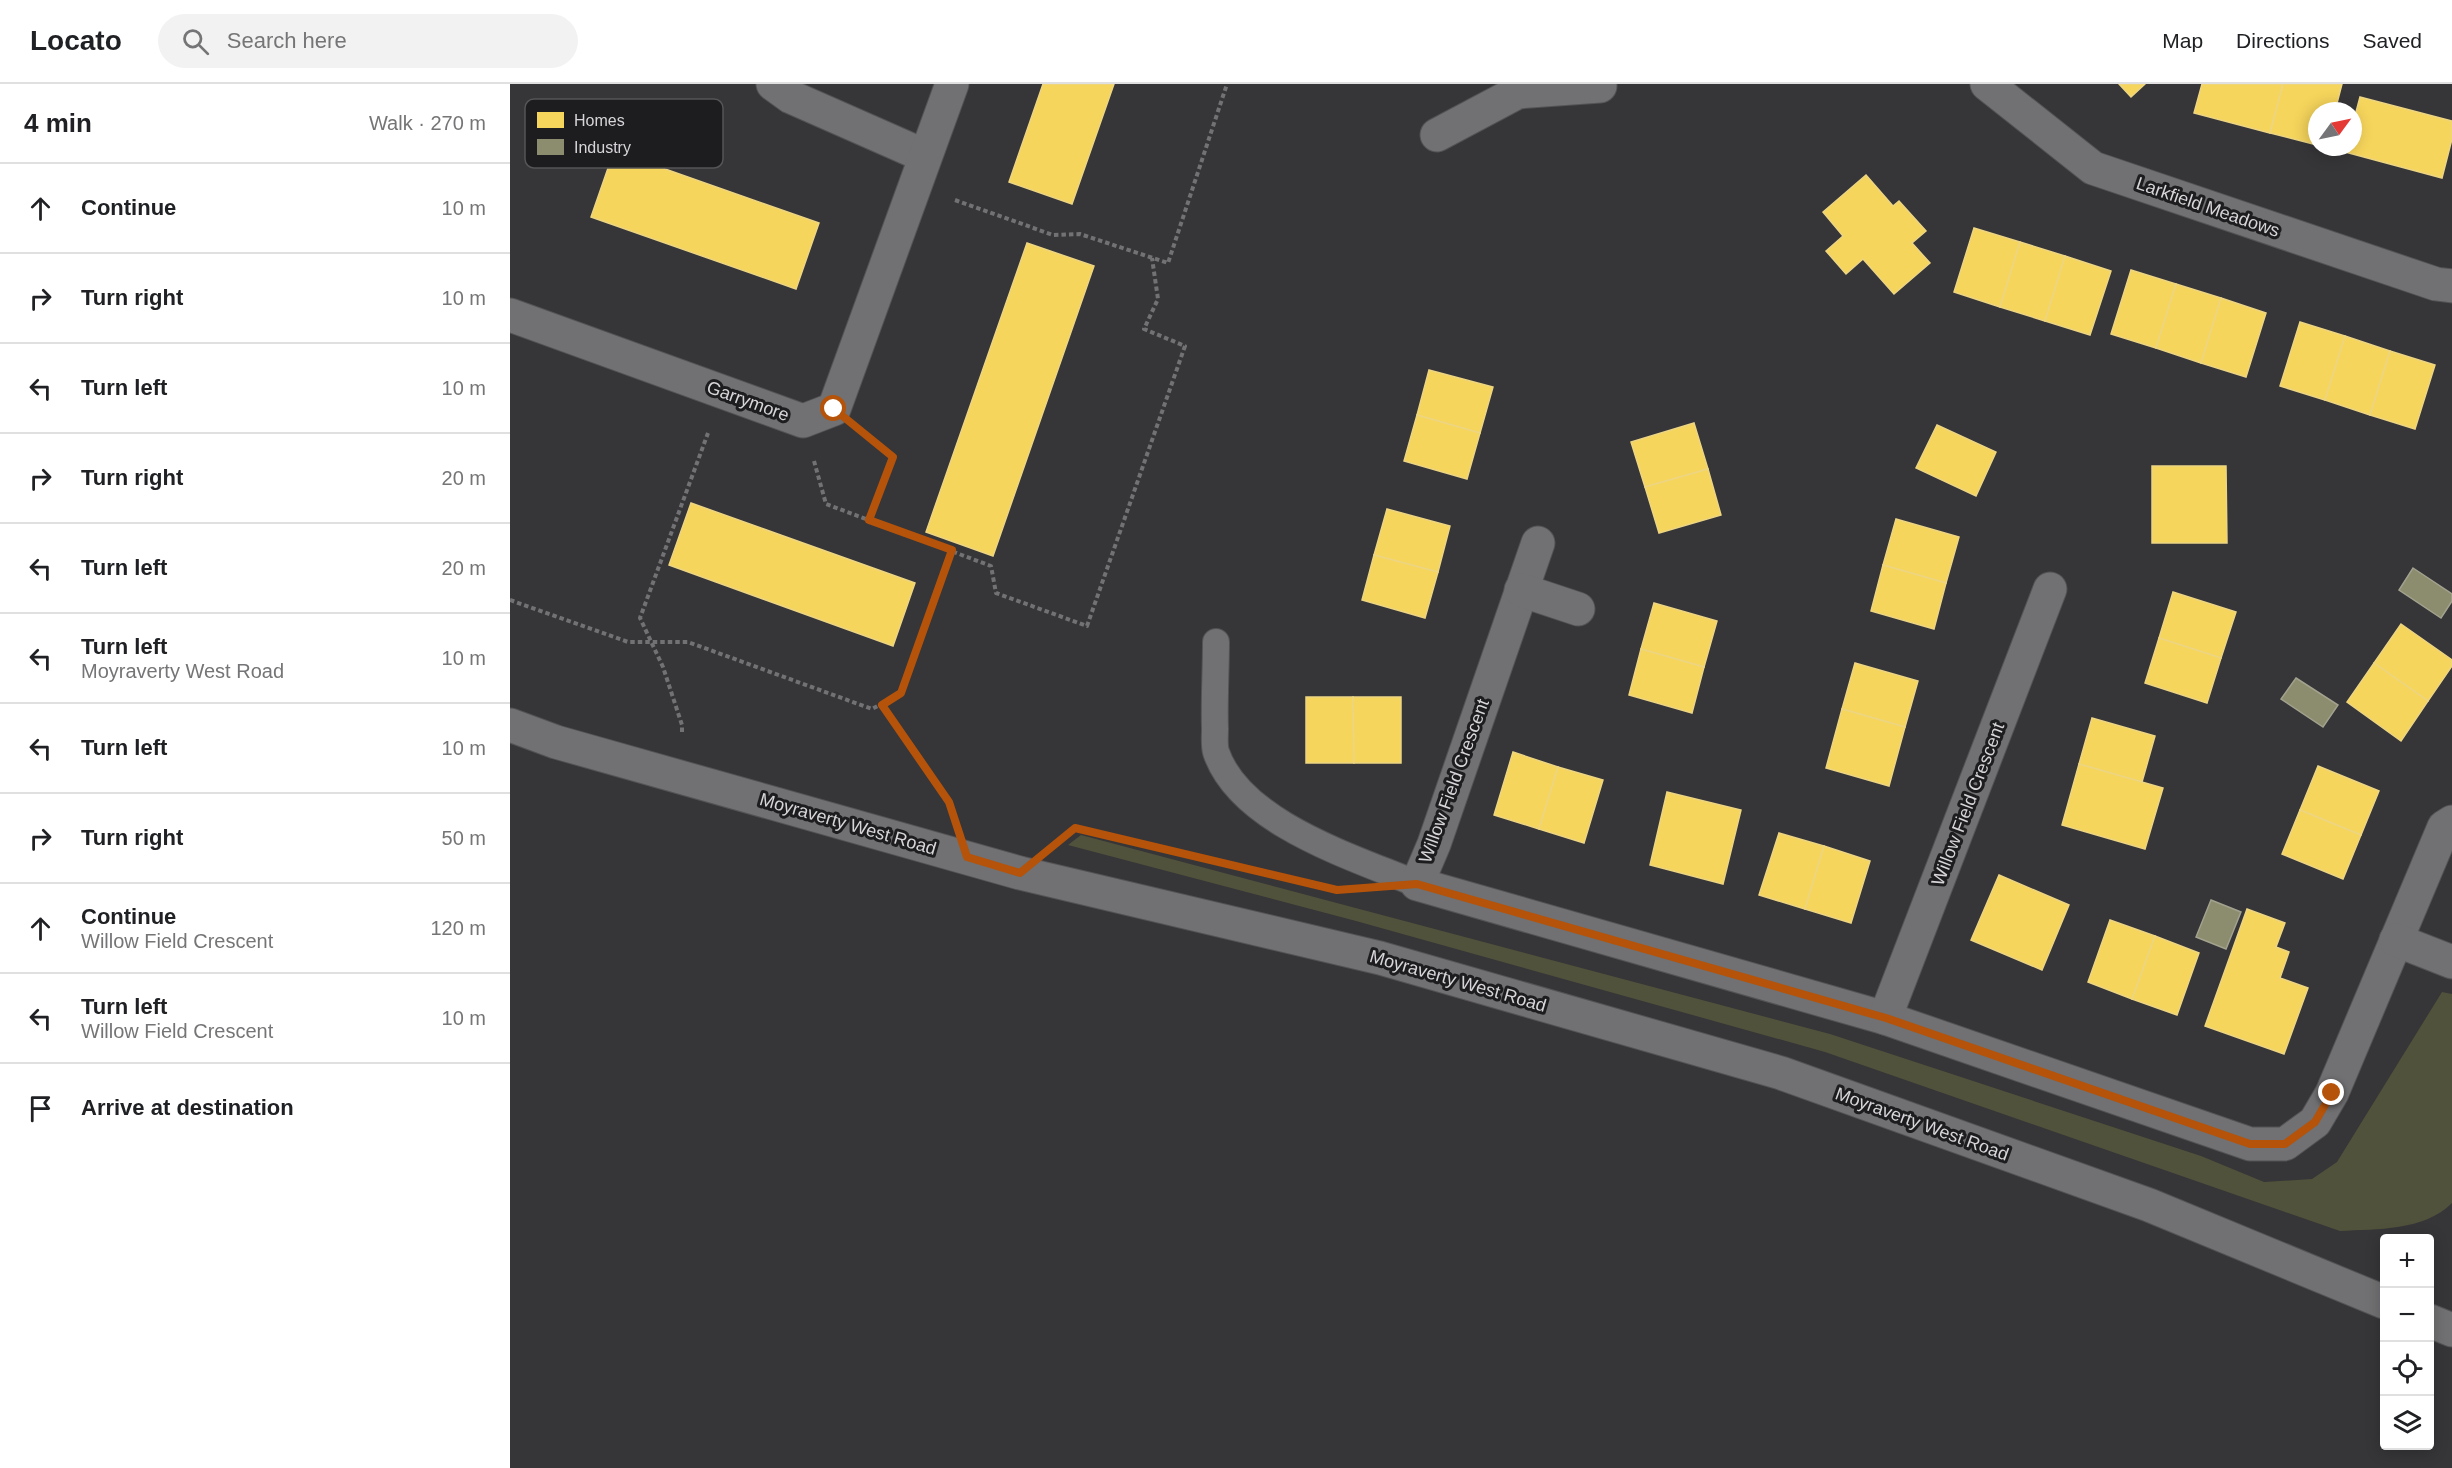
<!DOCTYPE html>
<meta charset="utf-8">
<style>
body{margin:0;font-family:Arial,sans-serif;background:#f2f2f2;color:#202124}
.controls{position:absolute;right:18px;bottom:18px;display:grid;overflow:hidden;border-radius:6px;box-shadow:0 3px 15px #0003}
.controls button{width:54px;height:54px;display:grid;place-items:center;padding:0;border:0;border-bottom:2px solid #e0e0e0;background:#fff;color:#202124;font:30px sans-serif}
.compass{position:absolute;left:1798px;top:18px;width:54px;height:54px;border-radius:50%;background:#fff;box-shadow:0 3px 15px #0003;rotate:57deg}
.stop{position:absolute;width:18px;height:18px;margin:-14px;border:4px solid #b45309;border-radius:50%;background:#fff}
.stop.end{background:#b45309;border-color:#fff;box-shadow:0 2px 6px #0008}
.list{margin:0;padding:0;list-style:none}
h2{display:flex;justify-content:space-between;align-items:center;height:78px;margin:0;padding:0 24px;font-size:26px}
h2 small{font-size:20px;font-weight:400;color:#757577}
.list li{display:grid;grid-template-columns:39px 1fr auto;gap:18px;align-items:center;box-sizing:border-box;height:90px;padding:0 24px;border-top:2px solid #e0e0e0}
.list b{display:block;font-size:22px;white-space:nowrap}
.list p{margin:0;font-size:20px;white-space:nowrap;color:#757577}
.list em{font-size:20px;font-style:normal;color:#757577}
.icon{flex:none;width:33px;height:33px;fill:none;stroke:currentColor;stroke-width:2;stroke-linecap:round;stroke-linejoin:round}
.map{position:relative;flex:none;width:1942px;height:1384px;overflow:hidden}
header{display:flex;align-items:center;gap:36px;box-sizing:border-box;height:84px;padding:0 30px;background:#fff;border-bottom:2px solid #e0e0e0}
header strong{font-size:28px}
nav{display:flex;gap:33px;margin-inline-start:auto;font-size:21px}
.search{width:420px;height:54px;background:#f2f2f2;display:flex;align-items:center;gap:15px;box-sizing:border-box;padding:0 21px;border-radius:33px;color:#757577;font-size:22px}
main{display:flex}
aside{flex:1;background:#fff}
.map>svg:first-child{display:block}
.green{fill:#51523b}
.homes{fill:#f6d55c;stroke:#edd582;stroke-width:1.5}
.industry{fill:#8c8c6e;stroke:#a2a28e;stroke-width:1.5}
.lines{fill:none;stroke-linecap:round;stroke-linejoin:round}
.lane-casing{stroke:#535254;stroke-width:28}
.street-casing{stroke:#535254;stroke-width:35}
.secondary-casing{stroke:#535254;stroke-width:35}
.path{stroke:#727173;stroke-width:4;stroke-dasharray:4.5 3;stroke-linecap:butt}
.lane{stroke:#717072;stroke-width:26}
.street{stroke:#717072;stroke-width:33}
.secondary{stroke:#717072;stroke-width:33}
.route{stroke:#b45309;stroke-width:8}
.labels{text-anchor:middle;dominant-baseline:central;stroke-width:6;stroke-linejoin:round;paint-order:stroke}
.street-label{font-size:18px;fill:#d7d5d9;stroke:#1d1c1e}
.key{fill:#1d1c1e;stroke:#555456;stroke-width:1.5}
.key-label{font-size:16px;fill:#d7d5d9}
</style>
<header>
<strong>Locato</strong>
<div class="search"><svg class="icon" aria-label="search" viewBox="0 0 24 24"><circle cx="10" cy="10" r="6"/><path d="M15 15l6 6"/></svg>Search here</div>
<nav><a>Map</a><a>Directions</a><a>Saved</a></nav>
</header>
<main>
<aside>
<h2>4 min<small>Walk · 270 m</small></h2>
<ul class="list">
<li><svg class="icon" aria-label="ahead" viewBox="0 0 24 24"><path d="M12 20V5M6 11l6-6 6 6"/></svg><div><b>Continue</b></div><em>10 m</em></li>
<li><svg class="icon" aria-label="right" viewBox="0 0 24 24"><path d="M7 20v-9h11M14 6l5 5-5 5"/></svg><div><b>Turn right</b></div><em>10 m</em></li>
<li><svg class="icon" aria-label="left" viewBox="0 0 24 24"><path d="M17 20v-9H6M10 6l-5 5 5 5"/></svg><div><b>Turn left</b></div><em>10 m</em></li>
<li><svg class="icon" aria-label="right" viewBox="0 0 24 24"><path d="M7 20v-9h11M14 6l5 5-5 5"/></svg><div><b>Turn right</b></div><em>20 m</em></li>
<li><svg class="icon" aria-label="left" viewBox="0 0 24 24"><path d="M17 20v-9H6M10 6l-5 5 5 5"/></svg><div><b>Turn left</b></div><em>20 m</em></li>
<li><svg class="icon" aria-label="left" viewBox="0 0 24 24"><path d="M17 20v-9H6M10 6l-5 5 5 5"/></svg><div><b>Turn left</b><p>Moyraverty West Road</p></div><em>10 m</em></li>
<li><svg class="icon" aria-label="left" viewBox="0 0 24 24"><path d="M17 20v-9H6M10 6l-5 5 5 5"/></svg><div><b>Turn left</b></div><em>10 m</em></li>
<li><svg class="icon" aria-label="right" viewBox="0 0 24 24"><path d="M7 20v-9h11M14 6l5 5-5 5"/></svg><div><b>Turn right</b></div><em>50 m</em></li>
<li><svg class="icon" aria-label="ahead" viewBox="0 0 24 24"><path d="M12 20V5M6 11l6-6 6 6"/></svg><div><b>Continue</b><p>Willow Field Crescent</p></div><em>120 m</em></li>
<li><svg class="icon" aria-label="left" viewBox="0 0 24 24"><path d="M17 20v-9H6M10 6l-5 5 5 5"/></svg><div><b>Turn left</b><p>Willow Field Crescent</p></div><em>10 m</em></li>
<li><svg class="icon" aria-label="arrive" viewBox="0 0 24 24"><path d="M6 21V4h12l-3 4 3 4H6"/></svg><div><b>Arrive at destination</b></div></li>
</ul>
</aside>
<div class="map">
<svg width="1942" height="1384" viewBox="0 0 1942 1384">
<rect width="100%" height="100%" fill="#363538"/>
<!-- green -->
<path class="green" d="M571 751 1320 950 1691 1072 1754 1098 1802 1095 1827 1078 1932 908 1942 910V1119C1914 1147 1867 1145 1830 1147L1315 968 846 837 558 761Z"/>
<!-- homes -->
<g class="homes">
<polygon points="533,0 604,0 562,120 499,98"/>
<polygon points="1609,0 1635,0 1621,13"/>
<polygon points="1692,0 1773,0 1760,49 1684,29"/>
<polygon points="1773,0 1832,0 1825,27 1807,27 1807,61 1760,49"/>
<polygon points="1850,13 1942,37 1942,55 1932,94 1835,68 1837,63 1843,63 1843,39"/>
<polygon points="104,67 309,139 286,205 81,133"/>
<polygon points="1356,91 1383,122 1389,117 1416,147 1402,159 1420,179 1384,210 1353,175 1336,190 1316,167 1333,152 1313,128"/>
<polygon points="1464,144 1510,158 1490,223 1444,208"/>
<polygon points="1510,158 1555,172 1535,237 1490,223"/>
<polygon points="517,159 584,182 483,472 416,448"/>
<polygon points="1555,172 1601,187 1580,251 1535,237"/>
<polygon points="1621,186 1666,200 1646,264 1601,250"/>
<polygon points="1666,200 1711,214 1691,279 1646,264"/>
<polygon points="1711,214 1756,229 1736,293 1691,279"/>
<polygon points="1790,238 1835,252 1815,316 1770,302"/>
<polygon points="1835,252 1880,267 1860,331 1815,316"/>
<polygon points="1880,267 1925,281 1905,345 1860,331"/>
<polygon points="919,286 983,303 970,349 907,331"/>
<polygon points="907,331 970,349 957,395 894,377"/>
<polygon points="1184,339 1198,385 1135,403 1121,358"/>
<polygon points="1427,341 1486,368 1466,412 1406,384"/>
<polygon points="1642,382 1716,382 1717,459 1642,459"/>
<polygon points="1198,385 1211,431 1149,449 1135,403"/>
<polygon points="181,419 405,499 383,562 159,481"/>
<polygon points="877,425 940,442 928,488 864,471"/>
<polygon points="1386,435 1449,453 1436,499 1373,481"/>
<polygon points="864,471 928,488 915,534 852,516"/>
<polygon points="1373,481 1436,499 1424,545 1361,527"/>
<polygon points="1663,508 1726,528 1711,574 1649,554"/>
<polygon points="1144,519 1207,537 1194,583 1131,565"/>
<polygon points="1891,540 1942,576 1942,582 1918,617 1864,579"/>
<polygon points="1649,554 1711,574 1697,619 1635,599"/>
<polygon points="1131,565 1194,583 1182,629 1119,611"/>
<polygon points="1345,579 1408,597 1395,643 1332,625"/>
<polygon points="1864,579 1918,617 1891,657 1837,618"/>
<polygon points="796,613 843,613 844,679 796,679"/>
<polygon points="843,613 891,613 891,679 844,679"/>
<polygon points="1332,625 1395,643 1379,702 1316,684"/>
<polygon points="1582,634 1645,652 1632,698 1569,680"/>
<polygon points="1003,668 1048,683 1029,745 984,731"/>
<polygon points="1569,680 1653,704 1635,765 1552,741"/>
<polygon points="1808,682 1869,707 1851,751 1790,726"/>
<polygon points="1048,683 1093,696 1074,759 1029,745"/>
<polygon points="1157,708 1231,726 1213,800 1140,781"/>
<polygon points="1790,726 1851,751 1833,795 1772,770"/>
<polygon points="1269,749 1314,762 1295,825 1249,811"/>
<polygon points="1314,762 1360,777 1341,839 1295,825"/>
<polygon points="1489,791 1559,821 1532,886 1461,856"/>
<polygon points="1737,825 1775,839 1766,863 1779,868 1770,894 1798,904 1774,970 1695,942"/>
<polygon points="1600,836 1645,852 1622,915 1578,898"/>
<polygon points="1645,852 1689,869 1667,931 1622,915"/>
</g>
<!-- industry -->
<g class="industry">
<polygon points="1903,484 1942,510 1942,517 1931,534 1889,506"/>
<polygon points="1786,594 1828,621 1813,643 1771,615"/>
<polygon points="1701,816 1731,828 1716,865 1686,853"/>
</g>
<g class="lines">
<!-- lane casing -->
<g class="lane-casing">
<path id="lane" d="M706 558C706 587 704 616 705 645 705 652 704 661 706 668 730 739 843 773 907 800"/>
</g>
<!-- street casing -->
<g class="street-casing">
<g id="street">
<polyline points="263,0 281,13 415,72"/>
<polyline points="1477,0 1583,84 1926,200 1942,202"/>
<polyline points="927,51 1008,8 1090,2"/>
<polyline points="0,231 293,337 324,325 442,0"/>
<polyline points="1028,459 924,760 907,800 1375,934 1740,1060 1775,1060 1805,1038 1822,1009 1934,743 1942,738"/>
<polyline points="1011,506 1068,525"/>
<polyline points="1886,856 1942,878"/>
<polyline points="1375,934 1540,505"/>
</g>
</g>
<!-- secondary casing -->
<g class="secondary-casing">
<g id="secondary">
<polyline points="0,641 46,658 510,789 870,874 1271,989 1639,1121 1874,1218"/>
<polyline points="1920,1237 1942,1246"/>
</g>
</g>
<!-- path -->
<g class="path">
<polyline points="445,116 543,151 570,150 658,179 717,0"/>
<polyline points="357,351 383,373 359,436"/>
<polyline points="304,377 316,420 481,482 486,509 577,542 675,262 634,245 648,215 642,174"/>
<polyline points="0,516 118,558 178,558 362,625 391,609 442,466"/>
<polyline points="372,621 441,724"/>
<polyline points="172,648 172,641 153,583 130,534 198,349"/>
<polyline points="553,754 565,744 793,798"/>
</g>
<!-- lane -->
<use href="#lane" class="lane"/>
<!-- street -->
<use href="#street" class="street"/>
<!-- secondary -->
<use href="#secondary" class="secondary"/>
</g>
<g class="lines">
<!-- route -->
<polyline class="route" points="324,325 383,373 359,436 442,466 391,609 372,621 439,718 457,773 510,789 565,744 827,806 907,800 1376,934 1740,1060 1775,1060 1805,1038 1822,1009"/>
</g>
<g class="labels">
<!-- street labels -->
<g class="street-label">
<text transform="translate(1698 123) rotate(19)">Larkfield Meadows</text>
<text transform="translate(238 317) rotate(20)">Garrymore</text>
<text transform="translate(944 697) rotate(-70)">Willow Field Crescent</text>
<text transform="translate(1458 720) rotate(-69)">Willow Field Crescent</text>
<text transform="translate(338 740) rotate(16)">Moyraverty West Road</text>
<text transform="translate(948 897) rotate(16)">Moyraverty West Road</text>
<text transform="translate(1412 1040) rotate(20)">Moyraverty West Road</text>
</g>
</g>
<!-- legend -->
<rect x="15" y="15" width="198" height="69" rx="9" class="key"/>
<rect x="27" y="28" width="27" height="16" fill="#f6d55c"/>
<rect x="27" y="55" width="27" height="16" fill="#8c8c6e"/>
<g class="key-label">
<text x="64" y="42">Homes</text>
<text x="64" y="69">Industry</text>
</g>
</svg>
<div class="controls">
<button>+</button>
<button>−</button>
<button><svg class="icon" aria-label="locate" viewBox="0 0 24 24"><circle cx="12" cy="12" r="6"/><path d="M12 2v4M12 18v4M2 12h4M18 12h4"/></svg></button>
<button><svg class="icon" aria-label="layers" viewBox="0 0 24 24"><path d="M12 4l9 5-9 5-9-5zM3 14l9 5 9-5"/></svg></button>
</div>
<svg class="compass" viewBox="-18 -18 36 36"><path d="M0-13l5 13h-10z" fill="#e53935"/><path d="M0 13l5-13h-10z" fill="#757577"/></svg>
<div class="stop" style="left:324px;top:325px"></div>
<div class="stop end" style="left:1822px;top:1009px"></div>
</div>
</main>
